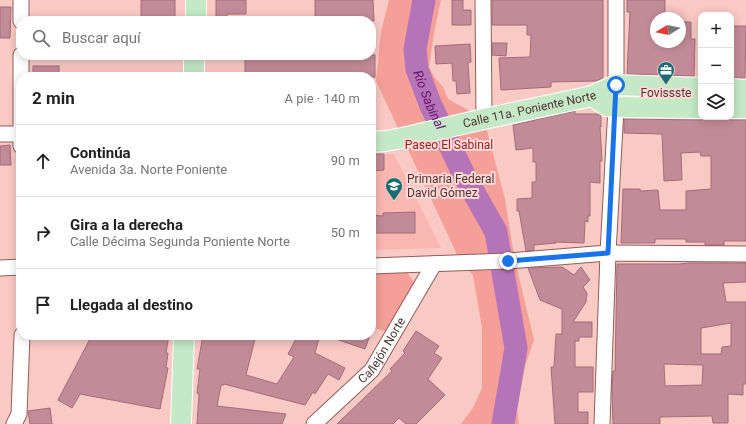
<!DOCTYPE html>
<html lang="es">
<meta charset="utf-8">
<style>
body{margin:0;font-family:Roboto,sans-serif;background:#f6f6f6;color:#222}
.controls{position:absolute;right:12px;top:12px;display:grid;overflow:hidden;border-radius:8px;box-shadow:0 2px 10px #0003}
.controls button{width:36px;height:36px;display:grid;place-items:center;padding:0;border:0;border-bottom:1px solid #e0e0e0;background:#fff;color:#222;font:20px sans-serif}
.compass{position:absolute;left:650px;top:12px;width:36px;height:36px;border-radius:50%;background:#fff;box-shadow:0 2px 10px #0003;rotate:260deg}
.stop{position:absolute;width:12px;height:12px;margin:-9px;border:3px solid #1a73e8;border-radius:50%;background:#fff}
.stop.end{background:#1a73e8;border-color:#fff;box-shadow:0 1px 4px #0008}
.list{margin:0;padding:0;list-style:none}
h2{display:flex;justify-content:space-between;align-items:center;height:52px;margin:0;padding:0 16px;font-size:17px}
h2 small{font-size:13px;font-weight:400;color:#767676}
.list li{display:grid;grid-template-columns:26px 1fr auto;gap:12px;align-items:center;box-sizing:border-box;height:72px;padding:0 16px;border-top:1px solid #e0e0e0}
.list b{display:block;font-size:15px;white-space:nowrap}
.list p{margin:0;font-size:13px;white-space:nowrap;color:#767676}
.list em{font-size:13px;font-style:normal;color:#767676}
.icon{flex:none;width:22px;height:22px;fill:none;stroke:currentColor;stroke-width:2;stroke-linecap:round;stroke-linejoin:round}
.map{position:relative;flex:none;width:746px;height:424px;overflow:hidden}
.search{position:absolute;background:#fff;box-shadow:0 2px 10px #0003;left:16px;top:16px;width:360px;height:44px;display:flex;align-items:center;gap:10px;box-sizing:border-box;padding:0 14px;border-radius:16px;color:#767676;font-size:15px}
.panel{position:absolute;background:#fff;box-shadow:0 2px 10px #0003;left:16px;top:72px;width:360px;height:268px;border-radius:16px}
.map>svg:first-child{display:block}
.built{fill:#fab7b1}
.green{fill:#f49f98}
.lines{fill:none;stroke-linecap:round;stroke-linejoin:round}
.river{stroke:#b574b8;stroke-width:23}
.building{fill:#c38b97;stroke:#a26d79;fill-rule:evenodd}
.minor-casing{stroke:#915d59;stroke-width:17}
.major-casing{stroke:#fff;stroke-width:22}
.minor{stroke:#fff;stroke-width:15}
.major{stroke:#c5e8c6;stroke-width:20}
.route{stroke:#1a73e8;stroke-width:5}
.labels{text-anchor:middle;dominant-baseline:central;stroke-width:4;stroke-linejoin:round;paint-order:stroke}
.poi-label{font-size:12px;fill:#4c3533;stroke:#fed9d6}
.street-label{font-size:12px;fill:#4c3533;stroke:#fed9d6}
.park-label{font-size:12px;fill:#962224;stroke:#fed9d6}
.water-label{font-size:13px;font-style:italic;fill:#65146a;stroke:#fed9d6}
</style>
<div class="map">
<svg width="746" height="424" viewBox="0 0 746 424">
<rect width="100%" height="100%" fill="#f9c9c4"/>
<!-- built -->
<polygon class="built" points="371,154 394,154 441,248 371,250"/>
<!-- green -->
<g class="green">
<polygon points="389,0 441,0 434,33 429,67 435,78 443,87 448,99 484,119 505,199 515,261 534,340 525,366 517,409 519,424 461,424 473,408 482,388 482,328 473,275 461,263 376,81 381,32"/>
<polygon points="371,270 407,272 416,285 390,333 371,327"/>
</g>
<g class="lines">
<!-- river -->
<path class="river" id="s1" d="M424 0 415 49 417 69 431 106 464 175 496 232 516 348 503 424"/>
</g>
<!-- building -->
<g class="building">
<rect x="141" y="0" width="34" height="21"/>
<polygon points="216,0 246,0 246,14 227,14 227,21 216,21"/>
<polygon points="315,0 373,0 374,21 315,21"/>
<polygon points="452,0 463,0 463,10 471,10 471,25 452,25"/>
<polygon points="492,0 603,0 603,78 596,81 551,82 551,87 501,90 499,58 530,57 531,35 527,35 527,25 492,25"/>
<polygon points="627,0 665,0 665,18 656,18 656,42 680,42 680,22 691,22 691,39 695,39 694,76 627,74 630,12 627,12"/>
<polygon points="0,7 11,7 10,38 0,38"/>
<polygon points="731,26 746,26 745,78 731,78"/>
<polygon points="492,43 507,43 506,56 492,55"/>
<polygon points="470,44 471,62 468,63 470,93 457,94 456,81 453,81 452,63 436,64 435,46"/>
<rect x="245" y="55" width="130" height="22"/>
<rect x="33" y="66" width="26" height="11"/>
<polygon points="575,111 575,114 598,114 601,116 601,127 600,127 602,161 600,161 600,183 590,182 590,216 588,216 588,222 585,221 584,243 555,242 556,243 534,245 534,250 526,251 519,211 517,211 517,199 532,198 532,182 536,182 536,162 533,162 533,148 516,150 513,125"/>
<polygon points="708,117 724,117 731,120 746,120 746,241 724,241 724,245 705,245 705,242 686,242 686,239 655,239 655,243 621,243 623,189 640,189 640,191 658,190 660,210 686,210 686,191 711,189 711,156 701,156 700,152 681,153 682,180 664,181 662,134 624,133 624,119 701,120"/>
<polygon points="10,145 11,165 0,165 0,146"/>
<polygon points="371,154 384,154 384,170 371,171"/>
<polygon points="415,212 415,233 371,233 371,215 383,216 383,213"/>
<path d="M688 263H746V282L723 283 726 302H746V384H743V395L728 394V423H713L712 416 660 417V424H613L612 390 613 371H615L617 264H679ZM731 323V346L722 347 721 354H701V328ZM664 364 703 365 702 385 665 386Z"/>
<polygon points="562,267 574,275 581,267 590,280 583,287 587,293 586,302 573,322 592,322 592,337 579,337 579,341 575,341 575,367 593,367 593,392 578,392 578,412 588,412 588,424 555,424 551,367 554,367 556,334 562,334 562,309 540,300 528,268"/>
<polygon points="416,331 439,346 434,353 442,358 428,379 445,395 416,424 406,424 399,418 393,424 337,424 392,371 390,369 405,353 403,351"/>
<polygon points="92,335 169,335 166,353 168,353 166,368 168,368 160,409 80,394 72,408 58,400"/>
<polygon points="203,335 256,335 246,375 277,384 294,357 288,354 298,335 320,335 315,353 345,368 339,380 328,374 315,394 313,392 305,405 224,384 224,385 221,385 217,406 286,414 282,424 197,424 199,394 197,393 200,369 197,369"/>
<polygon points="331,335 370,335 365,349 330,337"/>
<polygon points="50,408 52,424 30,424 28,411"/>
</g>
<g class="lines">
<!-- minor casing -->
<g class="minor-casing">
<g id="minor">
<polyline points="483,0 484,119"/>
<polyline points="21,21 21,0"/>
<polyline points="0,134 21,134"/>
<polyline points="21,146 21,55"/>
<polyline points="371,266 508,261 608,253 746,254"/>
<polyline points="0,268 21,267"/>
<polyline points="14,424 19,414 22,335"/>
<path id="s2" d="M314 424 372 370 434 264"/>
<polyline points="602,424 608,253 616,107 616,0"/>
</g>
</g>
<!-- major casing -->
<g class="major-casing">
<g id="major">
<polyline points="196,21 196,0"/>
<polyline points="194,77 194,55"/>
<polyline points="731,89 746,90"/>
<polyline points="592,96 607,106 616,107 701,108"/>
<polyline points="731,108 746,108"/>
<path id="s3" d="M371 142 386 141 402 138 484 119 592 96 616 85 701 88"/>
<polyline points="181,424 184,335"/>
</g>
</g>
<!-- minor -->
<use href="#minor" class="minor"/>
<!-- major -->
<use href="#major" class="major"/>
</g>
<g class="lines">
<!-- route -->
<polyline class="route" points="508,261 608,253 616,85"/>
</g>
<!-- icons -->
<defs>
<g id="office-pin" transform="scale(0.9)"><path d="M0 17L-7.5 6A9.5 9.5 0 1 1 7.5 6Z" fill="#1f6b72" stroke="#fed9d6"/><path d="M-6-3h4V-5.5h4V-3h4V5H-6ZM-1-4.5V-3h2v-1.5ZM-6 0V1H6V0Z" fill="#fff"/></g>
<g id="school-pin" transform="scale(0.9)"><path d="M0 17L-7.5 6A9.5 9.5 0 1 1 7.5 6Z" fill="#1f6b72" stroke="#fed9d6"/><path d="M0-5L7-2L0 1L-7-2ZM-4 1L0 2.5L4 1V4Q0 6-4 4Z" fill="#fff"/></g>
</defs>
<g fill-rule="evenodd">
<use href="#office-pin" x="666" y="70"/>
<use href="#school-pin" x="394" y="186"/>
</g>
<g class="labels">
<!-- poi labels -->
<g class="poi-label">
<text x="666" y="93">Fovissste</text>
<text x="407" y="179" text-anchor="start">Primaria Federal<tspan x="407" dy="14">David Gómez</tspan></text>
</g>
<!-- street labels -->
<g class="street-label">
<text stroke="none"><textPath href="#s3" startOffset="162">Calle 11a. Poniente Norte</textPath></text>
<text stroke="none"><textPath href="#s2" startOffset="101">Callejón Norte</textPath></text>
</g>
<!-- park labels -->
<g class="park-label">
<text x="449" y="145">Paseo El Sabinal</text>
</g>
<!-- water labels -->
<g class="water-label">
<text stroke="none"><textPath href="#s1" startOffset="103">Río Sabinal</textPath></text>
</g>
</g>
</svg>
<div class="controls">
<button>+</button>
<button>−</button>
<button><svg class="icon" aria-label="layers" viewBox="0 0 24 24"><path d="M12 4l9 5-9 5-9-5zM3 14l9 5 9-5"/></svg></button>
</div>
<svg class="compass" viewBox="-18 -18 36 36"><path d="M0-13l5 13h-10z" fill="#e53935"/><path d="M0 13l5-13h-10z" fill="#767676"/></svg>
<div class="stop" style="left:616px;top:85px"></div>
<div class="stop end" style="left:508px;top:261px"></div>
<div class="search"><svg class="icon" aria-label="search" viewBox="0 0 24 24"><circle cx="10" cy="10" r="6"/><path d="M15 15l6 6"/></svg>Buscar aquí</div>
<section class="panel">
<h2>2 min<small>A pie · 140 m</small></h2>
<ul class="list">
<li><svg class="icon" aria-label="ahead" viewBox="0 0 24 24"><path d="M12 20V5M6 11l6-6 6 6"/></svg><div><b>Continúa</b><p>Avenida 3a. Norte Poniente</p></div><em>90 m</em></li>
<li><svg class="icon" aria-label="right" viewBox="0 0 24 24"><path d="M7 20v-9h11M14 6l5 5-5 5"/></svg><div><b>Gira a la derecha</b><p>Calle Décima Segunda Poniente Norte</p></div><em>50 m</em></li>
<li><svg class="icon" aria-label="arrive" viewBox="0 0 24 24"><path d="M6 21V4h12l-3 4 3 4H6"/></svg><div><b>Llegada al destino</b></div></li>
</ul>
</section>
</div>
